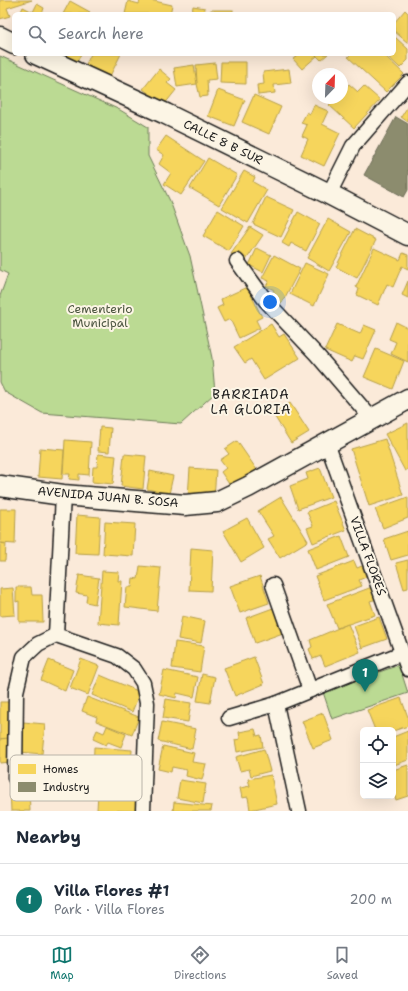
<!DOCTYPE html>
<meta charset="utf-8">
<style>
body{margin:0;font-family:"Shantell Sans",sans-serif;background:#f6f6f7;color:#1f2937}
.controls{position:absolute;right:12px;bottom:12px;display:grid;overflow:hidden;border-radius:6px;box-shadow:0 4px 16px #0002}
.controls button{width:36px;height:36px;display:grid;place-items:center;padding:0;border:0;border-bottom:1px solid #e0e1e3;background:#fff;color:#1f2937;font:20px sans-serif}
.compass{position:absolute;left:312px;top:68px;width:36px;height:36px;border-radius:50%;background:#fff;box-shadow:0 4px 16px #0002;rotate:23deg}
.you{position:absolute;left:270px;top:302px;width:14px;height:14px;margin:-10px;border:3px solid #fff;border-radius:50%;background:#1a73e8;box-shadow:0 0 0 6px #1a73e833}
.badge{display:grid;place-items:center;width:26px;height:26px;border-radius:50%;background:#0f766e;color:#fff;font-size:13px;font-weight:700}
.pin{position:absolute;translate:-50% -33px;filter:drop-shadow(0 1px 2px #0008)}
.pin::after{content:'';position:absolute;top:21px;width:14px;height:12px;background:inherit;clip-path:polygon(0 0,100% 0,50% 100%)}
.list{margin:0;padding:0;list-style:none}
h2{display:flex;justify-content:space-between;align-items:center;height:52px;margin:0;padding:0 16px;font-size:17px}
h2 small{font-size:13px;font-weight:400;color:#747a83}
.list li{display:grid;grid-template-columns:26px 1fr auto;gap:12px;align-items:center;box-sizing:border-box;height:72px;padding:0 16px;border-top:1px solid #e0e1e3}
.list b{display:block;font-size:15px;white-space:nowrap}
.list p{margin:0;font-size:13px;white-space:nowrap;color:#747a83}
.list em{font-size:13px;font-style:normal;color:#747a83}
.icon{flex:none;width:22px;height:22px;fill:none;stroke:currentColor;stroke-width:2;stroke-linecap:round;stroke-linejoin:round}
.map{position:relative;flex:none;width:408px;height:811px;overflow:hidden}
.search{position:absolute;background:#fff;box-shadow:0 4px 16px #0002;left:12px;right:12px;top:12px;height:44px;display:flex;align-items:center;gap:10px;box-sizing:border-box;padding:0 14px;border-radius:6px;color:#747a83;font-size:15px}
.sheet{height:124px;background:#fff}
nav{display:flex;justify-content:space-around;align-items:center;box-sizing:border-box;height:56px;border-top:1px solid #e0e1e3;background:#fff;font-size:11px;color:#747a83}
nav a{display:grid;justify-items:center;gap:2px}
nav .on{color:#0f766e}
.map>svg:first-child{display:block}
.green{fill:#bbda93;stroke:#6c7b58}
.homes{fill:#f6d55c;stroke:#b59e49}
.industry{fill:#8c8c6e;stroke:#6a6a55}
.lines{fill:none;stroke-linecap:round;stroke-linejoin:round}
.street-casing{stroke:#1c1c1c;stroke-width:17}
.secondary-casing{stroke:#1c1c1c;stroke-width:23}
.street{stroke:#fcf5e5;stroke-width:14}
.secondary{stroke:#fcf5e5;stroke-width:20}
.labels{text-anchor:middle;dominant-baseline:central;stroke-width:4;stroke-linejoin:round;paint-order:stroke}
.street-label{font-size:12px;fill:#1c1c1c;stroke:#fcf5e5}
.park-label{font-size:12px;fill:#4c5540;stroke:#fcf5e5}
.neighbourhood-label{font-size:13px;letter-spacing:1px;fill:#1c1c1c;stroke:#fcf5e5}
.key{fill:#fcf5e5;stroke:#b9b4a9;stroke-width:1}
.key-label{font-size:11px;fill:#1c1c1c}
</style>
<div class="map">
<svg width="408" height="811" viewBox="0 0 408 811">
<rect width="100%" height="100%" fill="#fbead9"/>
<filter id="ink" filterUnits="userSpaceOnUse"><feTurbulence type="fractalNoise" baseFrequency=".025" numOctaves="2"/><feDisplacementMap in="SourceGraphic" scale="8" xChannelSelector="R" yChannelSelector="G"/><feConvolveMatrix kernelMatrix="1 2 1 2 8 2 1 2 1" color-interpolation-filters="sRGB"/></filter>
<g filter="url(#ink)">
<!-- green -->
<g class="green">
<polygon points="0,56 120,110 148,127 148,156 170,201 190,256 212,358 215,393 181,424 42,413 5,392 0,382 0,296 8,274 0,270"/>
<polygon points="399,665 408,693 332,719 323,692"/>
</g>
<!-- homes -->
<g class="homes">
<polygon points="0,0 32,0 7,8 10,16 0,19"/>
<polygon points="140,0 150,0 172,5 170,14 125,14 128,1 139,4"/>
<polygon points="70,1 90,12 89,14 63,14"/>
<polygon points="37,4 44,8 42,14 43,14 20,14 23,7 33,12"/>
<polygon points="193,6 205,8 204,14 192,14"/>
<rect x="211" y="10" width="22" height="4"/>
<polygon points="405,10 408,13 408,43 394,31 394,23"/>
<polygon points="395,37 408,49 408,60 400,68 385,54 394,54 394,39"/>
<polygon points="58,54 81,54 77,62"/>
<polygon points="91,54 121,54 109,78 85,66"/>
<polygon points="300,54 315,54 317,56 302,69 293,59"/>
<polygon points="315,54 328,54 321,60"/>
<polygon points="351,54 383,54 404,74 386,92 348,57"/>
<polygon points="221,62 246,62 246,84 220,83"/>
<polygon points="215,63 217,79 207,80 208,96 200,97 197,84 196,65"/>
<polygon points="194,65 197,84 177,87 174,68"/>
<polygon points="159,69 171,79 167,83 176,90 164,105 143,89"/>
<polygon points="289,69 291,83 274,85 275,93 258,95 257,85 264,84 263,72"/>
<polygon points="349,84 358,92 364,86 380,100 354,128 329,105 336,98 342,98 342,91"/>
<polygon points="218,90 245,100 234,126 208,116"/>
<polygon points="254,95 281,107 269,134 242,122"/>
<polygon points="314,105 328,111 322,124 340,133 324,166 301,155 308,139 302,136 307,125 301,123 307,112 310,114"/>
<polygon points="408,106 408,122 401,117"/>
<polygon points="166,136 204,161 181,195 164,184 171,173 159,164 164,155 156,150"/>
<polygon points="208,158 237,175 219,205 190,188"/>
<polygon points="244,171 255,177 253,182 267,190 248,223 222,208"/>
<polygon points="266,197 294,210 281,237 253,224"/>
<polygon points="218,210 244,226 229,251 203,236"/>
<polygon points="298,212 320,224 306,251 291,243 289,247 282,243"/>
<polygon points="328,219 351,232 329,271 307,258"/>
<polygon points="250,227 263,235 244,263 231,254"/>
<polygon points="355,229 376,240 357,278 336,267"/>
<polygon points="257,248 271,255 263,272 249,265"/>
<polygon points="374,248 400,260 403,253 408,255 408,269 402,266 393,287 387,284 378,305 357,295 359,289 356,287"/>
<polygon points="274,255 300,269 282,303 270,297 274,290 266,286 269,281 262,278"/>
<polygon points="305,263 329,274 314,306 290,294"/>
<polygon points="408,281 408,298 402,295"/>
<polygon points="247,287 262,317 256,320 260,328 239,338 230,319 224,322 217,308 223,305 221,299"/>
<polygon points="396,322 408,328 408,362 391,354 396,342 389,339"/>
<polygon points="271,324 279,337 284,334 300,358 264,380 251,359 245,363 234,347"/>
<polygon points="337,324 360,334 364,325 376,330 363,359 355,356 352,362 325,350"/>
<polygon points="376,349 404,361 393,389 364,377"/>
<polygon points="290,403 309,432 291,443 273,414"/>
<polygon points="408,423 408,469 405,471 385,434"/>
<polygon points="100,427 111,428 109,452 98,451"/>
<polygon points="385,439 403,495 369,506 351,449"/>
<polygon points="65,440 91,442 89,475 79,474 79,480 69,479 70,474 63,474"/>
<polygon points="237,441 257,470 231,487 221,472 226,468 220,460 229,454 225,449"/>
<polygon points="40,448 64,450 62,479 38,477"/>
<polygon points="98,454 116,456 113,484 92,482 93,467 97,467"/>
<polygon points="124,454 146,456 143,489 121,486"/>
<polygon points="190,468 216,470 214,499 188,497"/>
<polygon points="320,468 331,497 298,509 290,486 308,479 306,473"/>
<polygon points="150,471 173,476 169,494 147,489"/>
<polygon points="281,497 308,541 280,558 268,539 274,536 258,511"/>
<polygon points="408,497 408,518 383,528 375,509"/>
<polygon points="334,501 346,530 313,543 307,528 313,526 307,512"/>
<polygon points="0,509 16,509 15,544 0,543"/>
<polygon points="77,515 100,517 98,554 75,553"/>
<polygon points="247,518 264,548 241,562 223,531"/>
<polygon points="105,522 135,524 133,556 103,554"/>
<polygon points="408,531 408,555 391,560 384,539"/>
<polygon points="341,536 349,557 316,570 308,549"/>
<polygon points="0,543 6,544 5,561 0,561"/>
<polygon points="191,548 213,550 211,591 189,590"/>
<polygon points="408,560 408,588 404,589 396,563"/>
<polygon points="354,561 357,568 362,566 366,577 359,580 362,586 324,600 315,576"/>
<polygon points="140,566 161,568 157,611 125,607 127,587 132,587 133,578 138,579"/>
<polygon points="102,571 119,572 118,581 122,581 119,625 98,623"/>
<polygon points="79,575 99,578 95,604 86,602 87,595 76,593"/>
<polygon points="260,576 269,603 240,613 230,586"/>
<polygon points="16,587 31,587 32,595 42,595 43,622 19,622 19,601 16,602"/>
<polygon points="372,587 377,599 370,601 375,615 337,628 327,604"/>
<polygon points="13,588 15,615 0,616 0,589"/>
<polygon points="273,608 283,633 255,643 246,618"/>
<polygon points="182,616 205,621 201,643 178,639"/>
<polygon points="379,617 387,639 362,648 354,626"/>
<polygon points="348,624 360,652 325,666 321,656 313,659 309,649 312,647 310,640"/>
<polygon points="175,642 204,646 200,672 172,668"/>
<polygon points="254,657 264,684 235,696 224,668"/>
<polygon points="81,659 99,666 88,695 70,688"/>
<polygon points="49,660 73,670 65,691 41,680"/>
<polygon points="164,670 198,677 194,697 177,693 176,698 159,694"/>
<polygon points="202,674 215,677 210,703 197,701"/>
<polygon points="100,675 140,692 132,712 92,695"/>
<polygon points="87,697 139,717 132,735 96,721 97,717 82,711"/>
<polygon points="401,698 408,717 408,726 393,731 393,730 375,730 367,710"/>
<polygon points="166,699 191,703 188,722 163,718"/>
<polygon points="0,702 10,702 12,738 0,739"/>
<polygon points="323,713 333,740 313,748 302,721"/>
<polygon points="23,722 45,724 42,754 20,752"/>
<polygon points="162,722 196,729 192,749 158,741"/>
<polygon points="107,726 126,734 121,747 108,742 106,745 93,739 97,730 104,733"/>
<polygon points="255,729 257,736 261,735 263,747 237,752 235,740 240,739 239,732"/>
<polygon points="408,731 408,760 394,765 393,737"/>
<polygon points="8,738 10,762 0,763 0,739"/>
<polygon points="163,746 194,753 192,762 206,764 202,780 186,776 187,770 172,767 171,772 158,769"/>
<polygon points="94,747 132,750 130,779 100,777 101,774 93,773"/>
<polygon points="264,749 270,771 251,776 249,769 240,771 236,757"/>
<polygon points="408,765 408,796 396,800 393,790 393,770"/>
<polygon points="271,775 277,804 250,810 248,797 242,798 240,788 250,786 248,779"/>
<polygon points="180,780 206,784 203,803 177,798"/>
<polygon points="29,787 30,811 11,811 10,788"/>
<polygon points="98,792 136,793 136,811 97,810"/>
<polygon points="174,802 212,806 211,811 173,811"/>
</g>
<!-- industry -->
<polygon class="industry" points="396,117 408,124 408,190 404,197 364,175"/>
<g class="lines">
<!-- street casing -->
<g class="street-casing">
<g id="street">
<polyline points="329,194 353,146 408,83"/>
<polyline points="237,261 266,301 317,355 372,419"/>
<polyline points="327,443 408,669"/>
<polyline points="63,495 56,635 117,656 134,669 143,683 147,703 143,811"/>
<polyline points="273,585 310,690"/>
<polyline points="229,718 276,704"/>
<polyline points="15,778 16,692 24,657 38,644 56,635"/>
<polyline points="299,811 276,704 402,653"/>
</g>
</g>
<!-- secondary casing -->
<g class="secondary-casing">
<g id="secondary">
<polyline points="0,37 14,44"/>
<polyline points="36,54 166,114 329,194 408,235"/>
<polyline points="0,486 63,495 185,505 217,502 248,487 408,399"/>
</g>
</g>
<!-- street -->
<use href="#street" class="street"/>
<!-- secondary -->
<use href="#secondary" class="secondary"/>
</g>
</g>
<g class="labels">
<!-- street labels -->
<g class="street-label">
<text transform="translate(223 142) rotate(26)">CALLE 8 B SUR</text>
<text transform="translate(108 497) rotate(5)">AVENIDA JUAN B. SOSA</text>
<text transform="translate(368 556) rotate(70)">VILLA FLORES</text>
</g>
<!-- park labels -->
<g class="park-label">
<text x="100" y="309">Cementerio<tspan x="100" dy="14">Municipal</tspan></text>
</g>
<!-- neighbourhood labels -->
<g class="neighbourhood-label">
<text x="251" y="394">BARRIADA<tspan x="251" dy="15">LA GLORIA</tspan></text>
</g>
</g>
<!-- legend -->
<rect x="10" y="755" width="132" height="46" rx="6" class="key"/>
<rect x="18" y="764" width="18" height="10" fill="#f6d55c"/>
<rect x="18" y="782" width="18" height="10" fill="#8c8c6e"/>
<g class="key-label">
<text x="43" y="773">Homes</text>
<text x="43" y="791">Industry</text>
</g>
</svg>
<div class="controls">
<button><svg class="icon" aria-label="locate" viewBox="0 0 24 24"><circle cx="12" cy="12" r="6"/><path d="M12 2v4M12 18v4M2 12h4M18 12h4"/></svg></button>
<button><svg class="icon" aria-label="layers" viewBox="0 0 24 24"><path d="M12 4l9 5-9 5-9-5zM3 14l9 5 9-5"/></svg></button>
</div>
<svg class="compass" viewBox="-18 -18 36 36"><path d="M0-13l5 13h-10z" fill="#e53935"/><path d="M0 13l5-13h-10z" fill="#747a83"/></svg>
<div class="you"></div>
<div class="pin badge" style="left:365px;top:692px">1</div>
<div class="search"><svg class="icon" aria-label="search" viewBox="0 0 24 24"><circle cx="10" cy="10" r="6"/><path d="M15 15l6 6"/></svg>Search here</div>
</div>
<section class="sheet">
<h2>Nearby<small></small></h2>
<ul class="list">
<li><span class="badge">1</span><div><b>Villa Flores #1</b><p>Park · Villa Flores</p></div><em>200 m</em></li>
</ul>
</section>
<nav>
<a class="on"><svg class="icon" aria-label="map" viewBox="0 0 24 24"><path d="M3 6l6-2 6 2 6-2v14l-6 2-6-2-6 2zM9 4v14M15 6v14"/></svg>Map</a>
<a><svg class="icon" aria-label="directions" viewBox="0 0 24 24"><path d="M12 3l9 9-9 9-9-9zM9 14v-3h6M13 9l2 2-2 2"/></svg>Directions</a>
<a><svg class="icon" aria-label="saved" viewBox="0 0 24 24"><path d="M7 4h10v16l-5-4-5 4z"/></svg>Saved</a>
</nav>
